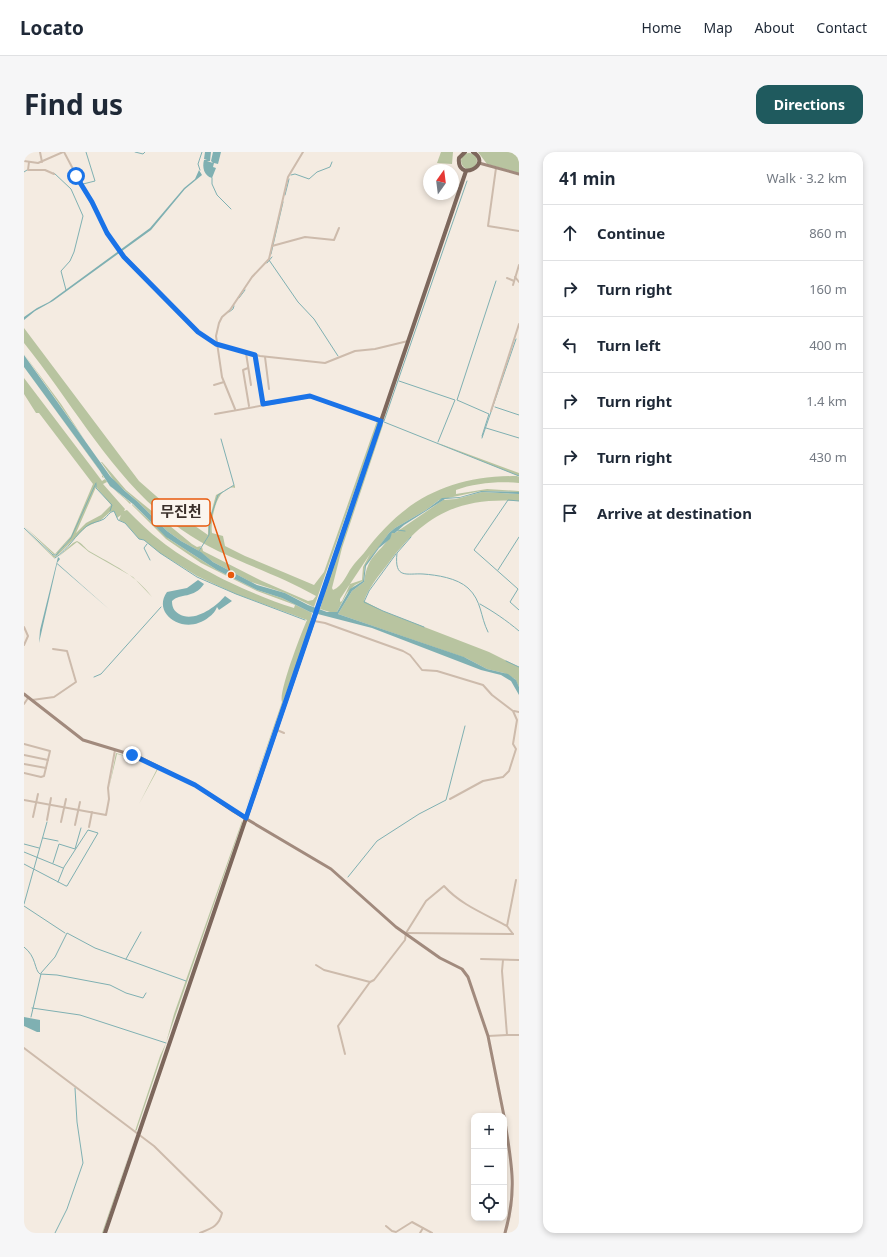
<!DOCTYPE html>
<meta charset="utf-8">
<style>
body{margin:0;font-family:"Noto Sans","Noto Sans KR",sans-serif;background:#f6f6f7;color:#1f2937}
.controls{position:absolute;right:12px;bottom:12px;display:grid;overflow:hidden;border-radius:8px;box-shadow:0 2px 6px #0003}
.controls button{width:36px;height:36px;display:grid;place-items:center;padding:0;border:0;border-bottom:1px solid #e0e1e3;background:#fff;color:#1f2937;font:20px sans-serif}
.compass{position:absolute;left:399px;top:12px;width:36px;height:36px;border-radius:50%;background:#fff;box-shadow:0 2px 6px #0003;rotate:14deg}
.stop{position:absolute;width:12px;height:12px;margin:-9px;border:3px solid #1a73e8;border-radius:50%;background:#fff}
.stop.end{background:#1a73e8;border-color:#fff;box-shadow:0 1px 4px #0008}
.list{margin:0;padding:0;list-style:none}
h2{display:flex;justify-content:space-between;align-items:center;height:52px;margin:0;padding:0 16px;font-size:17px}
h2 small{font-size:13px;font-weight:400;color:#747a83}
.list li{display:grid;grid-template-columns:26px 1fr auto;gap:12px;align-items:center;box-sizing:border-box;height:56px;padding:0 16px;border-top:1px solid #e0e1e3}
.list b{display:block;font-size:15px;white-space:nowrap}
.list em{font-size:13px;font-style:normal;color:#747a83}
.icon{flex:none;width:22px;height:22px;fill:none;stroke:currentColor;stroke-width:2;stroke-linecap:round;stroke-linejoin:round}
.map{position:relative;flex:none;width:495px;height:1081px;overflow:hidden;border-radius:12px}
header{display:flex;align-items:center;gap:24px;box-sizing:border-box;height:56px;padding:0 20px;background:#fff;border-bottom:1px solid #e0e1e3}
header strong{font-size:19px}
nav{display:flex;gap:22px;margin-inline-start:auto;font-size:14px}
.intro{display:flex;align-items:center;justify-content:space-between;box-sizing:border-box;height:96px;padding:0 24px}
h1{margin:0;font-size:28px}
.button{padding:10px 18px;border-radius:12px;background:#1f5a5e;color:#fff;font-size:14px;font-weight:700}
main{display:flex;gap:24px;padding:0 24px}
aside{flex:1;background:#fff;border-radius:12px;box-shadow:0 2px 6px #0003}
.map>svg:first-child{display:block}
.green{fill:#b8c4a0;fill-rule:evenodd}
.water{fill:#7fb0b2}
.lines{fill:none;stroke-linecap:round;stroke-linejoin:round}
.stream{stroke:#7fb0b2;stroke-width:1}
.street{stroke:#cdbbac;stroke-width:2}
.secondary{stroke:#a18a7d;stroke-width:3}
.primary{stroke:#7d675c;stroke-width:4}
.route{stroke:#1a73e8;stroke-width:5}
.leader{fill:none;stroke:#e8590c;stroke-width:1.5}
.callout-dot{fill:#e8590c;stroke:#fbf5ee;stroke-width:1.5}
.callout{fill:#fbf5ee;stroke:#e8590c;stroke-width:1.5}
.callout-label{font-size:15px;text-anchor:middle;font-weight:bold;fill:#3b302b}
</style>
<header>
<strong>Locato</strong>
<nav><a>Home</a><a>Map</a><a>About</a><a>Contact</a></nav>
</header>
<div class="intro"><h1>Find us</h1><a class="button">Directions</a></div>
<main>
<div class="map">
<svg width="495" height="1081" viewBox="0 0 495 1081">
<rect width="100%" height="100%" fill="#f4ebe1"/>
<!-- green -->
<g class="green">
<polygon points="417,0 429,0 428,12 413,11"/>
<polygon points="454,0 495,0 495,21 463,12"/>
<circle cx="445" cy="9" r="8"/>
<path d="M0 176 115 329 148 358 184 383V372L192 343 211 333V336C193 331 186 369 188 381L199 384 201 394 221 404 290 433 300 420 353 269H355L290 455 261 441 227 430 189 410 175 399 178 395 179 399 238 429 284 449 289 448 292 444C249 419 199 407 158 378 90 330 51 254 0 191Z"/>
<polygon points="0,202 37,252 62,290"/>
<polygon points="0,215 74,316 80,326 78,325 78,322"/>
<path d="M0 226 66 313 78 329 81 327 86 334 107 351 106 352C99 344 90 339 83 330L79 332 101 357 100 359 103 358C114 369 125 380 137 389 171 416 228 443 270 456L271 453 233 439 177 411 142 387 108 353V352L145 387 193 418 233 438 258 446 288 461 285 476 220 661 258 550C254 541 278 479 283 468L212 442 173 424 136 401 120 388 115 387 101 371 95 368 97 363 93 366 90 359 86 360 77 368 62 375 34 403 30 406 28 404 0 377 28 403 31 404 49 383C44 389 37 400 30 403L0 374 31 402 47 384 69 332 15 261H12L0 242ZM72 335 87 353 77 363 62 371 52 381Z"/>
<path d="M358 270 359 273 318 396 308 436 309 438C319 434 322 423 328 415 331 410 336 406 340 401 380 347 425 324 493 324L495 325V331C476 329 450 331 432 338V342L463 337 495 339V340L457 339 415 348 402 358 371 376 365 381 341 414 339 429 331 433 323 441 313 460 309 461 296 457 301 440 300 439ZM346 402 339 415 338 428 326 432 318 449 316 450V447Z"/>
<polygon points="414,291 495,321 495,324 418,293"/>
<polygon points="77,310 78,310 102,338 168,392 173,395 177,394 175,399 157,389 143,379 114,350 91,330"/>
<path d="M458 340 495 342V349C433 345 399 364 363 413 355 423 344 437 340 449L359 459 465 500 495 515V535L491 527 480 521 463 517 442 506 314 462 328 439 340 430C344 400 357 402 368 381H371L419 348 432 347Z"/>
<path d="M53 389C58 391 61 396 65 399 89 413 111 422 128 445L109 425 65 400 53 390 34 405 49 391Z"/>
<polygon points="92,601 115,608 134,617 115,652 133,617 115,608 93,602 85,636"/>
<polygon points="218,669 218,671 142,891 150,862"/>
<polygon points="142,891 113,977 113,978 111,979 136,904"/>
<polygon points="112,982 79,1081 78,1081"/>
</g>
<!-- water -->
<g class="water">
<path d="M181 0H187L186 9H183L189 11 187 9 189 0H197L194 12 190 11 189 15 192 16 188 26C180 24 178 15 180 8H183L180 7Z"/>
<polygon points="175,18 178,23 161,37 127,78 29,149 11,159 0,168 0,165 13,156 25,150 126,76 160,36 171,27"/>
<polygon points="0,203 86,324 101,339 114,350 143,379 157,389 177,400 189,410 233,433 261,441 284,453 303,460 313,460 326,437 339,429 341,413 365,381 371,376 402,358 418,346 436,345 457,339 495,340 495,342 458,340 435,346 421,347 380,373 371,381 368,381 366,387 355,396 342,414 340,430 328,439 314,462 440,505 463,517 484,522 492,528 495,535 495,543 487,529 477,523 457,518 348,476 286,460 258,446 233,438 193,418 142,385 109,352 86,334 74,316 0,215"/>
<polygon points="34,405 36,407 33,411 86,458 33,412 15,491 16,478"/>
<path d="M174 428 180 432C170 447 156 441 148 449 148 455 150 459 155 462 169 471 191 456 201 444L208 449 195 458 193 455C191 460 189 462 185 465 161 485 127 462 143 440L163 436Z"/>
<polygon points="0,865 16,868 16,880 13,880 0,874"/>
</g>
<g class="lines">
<!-- stream -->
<g class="stream">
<polyline points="111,0 119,2 121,0"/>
<polyline points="176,18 174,12 178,0"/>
<polyline points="0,20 3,18"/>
<polyline points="30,21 47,37 59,64 50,100 46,109 37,119 42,138"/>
<polyline points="267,23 271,22 285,27 293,20 306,15 308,10"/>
<polyline points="188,26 188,32 193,43 207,57"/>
<polyline points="59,32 71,29 62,0"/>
<polyline points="261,43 265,27"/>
<polyline points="247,102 259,50"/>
<polyline points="245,108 274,150 290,167 314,204"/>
<polyline points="243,111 248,105"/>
<polyline points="215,146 221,138"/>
<polyline points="205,160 209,157 210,154"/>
<polyline points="375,229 431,248 414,290"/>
<polyline points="471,255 495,263"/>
<polyline points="360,269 443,29"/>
<polyline points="360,270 495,324"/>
<polyline points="462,276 495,286"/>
<polyline points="458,284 465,262 433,248 472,129"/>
<polyline points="458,286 492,187"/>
<polyline points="72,332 72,336 88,353 86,359"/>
<polyline points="495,349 484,348 450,398 494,437 486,450 495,458"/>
<polyline points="0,376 29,403 32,403 47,386 72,331"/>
<polyline points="373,378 381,379"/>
<path d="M387 385 373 401C370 428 383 421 399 422 413 423 433 426 444 436 458 449 456 464 464 480"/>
<polyline points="123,392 120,396 126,408"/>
<polyline points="175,399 185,383 186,367 194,343 210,333 197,287"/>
<polyline points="372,402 345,439 340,450 359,459 400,475"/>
<path d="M31 406C45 397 51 383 63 374 68 370 75 370 80 367 84 364 85 360 90 359L94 368 101 371 115 387 120 388 136 401 173 425 212 442 281 468"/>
<polyline points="474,418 495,385"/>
<path d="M456 452C470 460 482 468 495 479"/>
<polyline points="482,509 495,515"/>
<polyline points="70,525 77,522 137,455"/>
<polyline points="19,686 34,689"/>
<polyline points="0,692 15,696"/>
<polyline points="0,700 39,716"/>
<polyline points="29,711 35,692 51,697 57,676"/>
<polyline points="0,712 42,734 43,734 74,681 64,678 40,715 34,730"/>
<polyline points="324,725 353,689 395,662 422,648 441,574"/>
<polyline points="0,752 23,670"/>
<polyline points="0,754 41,781"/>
<path d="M0 795C13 805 10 818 16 822L33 823 86 833 102 841 119 846 122 841"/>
<polyline points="102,807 117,780"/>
<polyline points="17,821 31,805 43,781 71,796 162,829"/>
<polyline points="8,856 56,863 142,891"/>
<polyline points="7,865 17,822"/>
<polyline points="31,1081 43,1057 59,1011 53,970 51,936"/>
</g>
<!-- street -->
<g class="street">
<polyline points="16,0 18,10"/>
<polyline points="40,0 83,81 97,100 174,180 192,192 236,204 301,211 331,199 351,197 384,189"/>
<polyline points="0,9 14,11 39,0"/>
<polyline points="5,10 4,18 21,18 30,22"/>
<polyline points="472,16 464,74 495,79"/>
<polyline points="248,94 281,85 310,88 315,76"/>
<polyline points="491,125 495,130"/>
<polyline points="483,126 490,129"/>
<polyline points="489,133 495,113"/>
<polyline points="222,201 227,233"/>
<polyline points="231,203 239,252"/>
<polyline points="241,205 245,237"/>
<polyline points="224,216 219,218 225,254"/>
<polyline points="190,233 200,230"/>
<polyline points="211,257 198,225 192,184 195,171 198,165 206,158 228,125 245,107 264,25 279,0"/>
<polyline points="467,259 495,172"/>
<polyline points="191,262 286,245 357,269"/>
<polyline points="290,469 301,471 379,499 386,503 398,518 413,519 459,533 468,543 489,559 493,568 489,592 492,597 485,619 479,625 459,629 426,647"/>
<polyline points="0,475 4,484 0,493"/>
<polyline points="8,548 30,545 52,530 43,499 29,497"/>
<polyline points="0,552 4,546"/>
<polyline points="490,559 495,560"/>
<polyline points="253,578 260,581"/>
<polyline points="0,592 26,599 20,624 17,625 0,621"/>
<polyline points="0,603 24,608"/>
<polyline points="0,612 22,616"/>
<polyline points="0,648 82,663 85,647 84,636 91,598"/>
<polyline points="9,665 14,642"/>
<polyline points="23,668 27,646"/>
<polyline points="37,670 42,647"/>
<polyline points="51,673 56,650"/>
<polyline points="65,675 68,660"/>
<polyline points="382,781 489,782"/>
<polyline points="489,782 483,774 492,728"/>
<polyline points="457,807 495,808"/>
<polyline points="479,808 478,819 483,883 495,883"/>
<path d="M292 813 300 818 346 830 350 828 381 788 382 781 402 749 420 734C437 753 461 762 483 774"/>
<polyline points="464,884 483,883"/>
<path d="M0 896 130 994 198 1061C195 1074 188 1076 176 1081"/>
<polyline points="321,902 314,874 346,830"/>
<polyline points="362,1074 368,1079 372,1080 388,1070 408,1081"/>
<polyline points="396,1081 399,1076"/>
</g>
<!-- secondary -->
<g class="secondary">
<polyline points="455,11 495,22"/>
<polyline points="0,542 59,588 115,605 171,633 209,659 307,717 372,775 416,806 438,817 444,825 464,884 480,964"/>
<path d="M480 964C487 1009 494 1036 481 1081"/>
</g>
<!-- primary -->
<g class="primary">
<path d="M441 0 435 6C432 31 470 13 449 0"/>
<polyline points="81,1081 442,19"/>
</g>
</g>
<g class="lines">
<!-- route -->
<polyline class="route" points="52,24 68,50 83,81 100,105 174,180 192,192 231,203 239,252 286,244 357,269 222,666 171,633 108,603"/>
</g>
<!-- callouts -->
<path class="leader" d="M207 423L186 360"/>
<circle class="callout-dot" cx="207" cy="423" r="4"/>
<rect class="callout" x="128" y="347" width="58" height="27" rx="4"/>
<g class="callout-label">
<text x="157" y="365">무진천</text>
</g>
</svg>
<div class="controls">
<button>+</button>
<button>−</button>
<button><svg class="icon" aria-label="locate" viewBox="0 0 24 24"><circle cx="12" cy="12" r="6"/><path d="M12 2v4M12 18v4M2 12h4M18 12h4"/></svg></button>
</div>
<svg class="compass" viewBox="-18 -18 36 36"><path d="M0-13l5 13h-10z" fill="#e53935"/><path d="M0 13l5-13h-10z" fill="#747a83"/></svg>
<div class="stop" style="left:52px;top:24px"></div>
<div class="stop end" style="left:108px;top:603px"></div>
</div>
<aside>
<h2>41 min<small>Walk · 3.2 km</small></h2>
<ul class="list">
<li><svg class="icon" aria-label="ahead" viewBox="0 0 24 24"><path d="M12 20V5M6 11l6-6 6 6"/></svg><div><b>Continue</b></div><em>860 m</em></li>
<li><svg class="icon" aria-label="right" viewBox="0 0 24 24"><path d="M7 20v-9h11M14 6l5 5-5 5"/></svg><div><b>Turn right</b></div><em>160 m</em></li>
<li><svg class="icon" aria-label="left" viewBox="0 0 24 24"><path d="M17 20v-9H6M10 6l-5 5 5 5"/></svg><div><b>Turn left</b></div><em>400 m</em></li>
<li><svg class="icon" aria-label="right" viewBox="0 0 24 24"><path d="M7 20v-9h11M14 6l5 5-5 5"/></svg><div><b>Turn right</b></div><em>1.4 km</em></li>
<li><svg class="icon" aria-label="right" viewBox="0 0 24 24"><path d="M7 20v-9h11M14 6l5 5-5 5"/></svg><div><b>Turn right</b></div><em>430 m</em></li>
<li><svg class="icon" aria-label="arrive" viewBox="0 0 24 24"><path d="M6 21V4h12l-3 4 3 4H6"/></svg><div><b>Arrive at destination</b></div></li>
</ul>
</aside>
</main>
